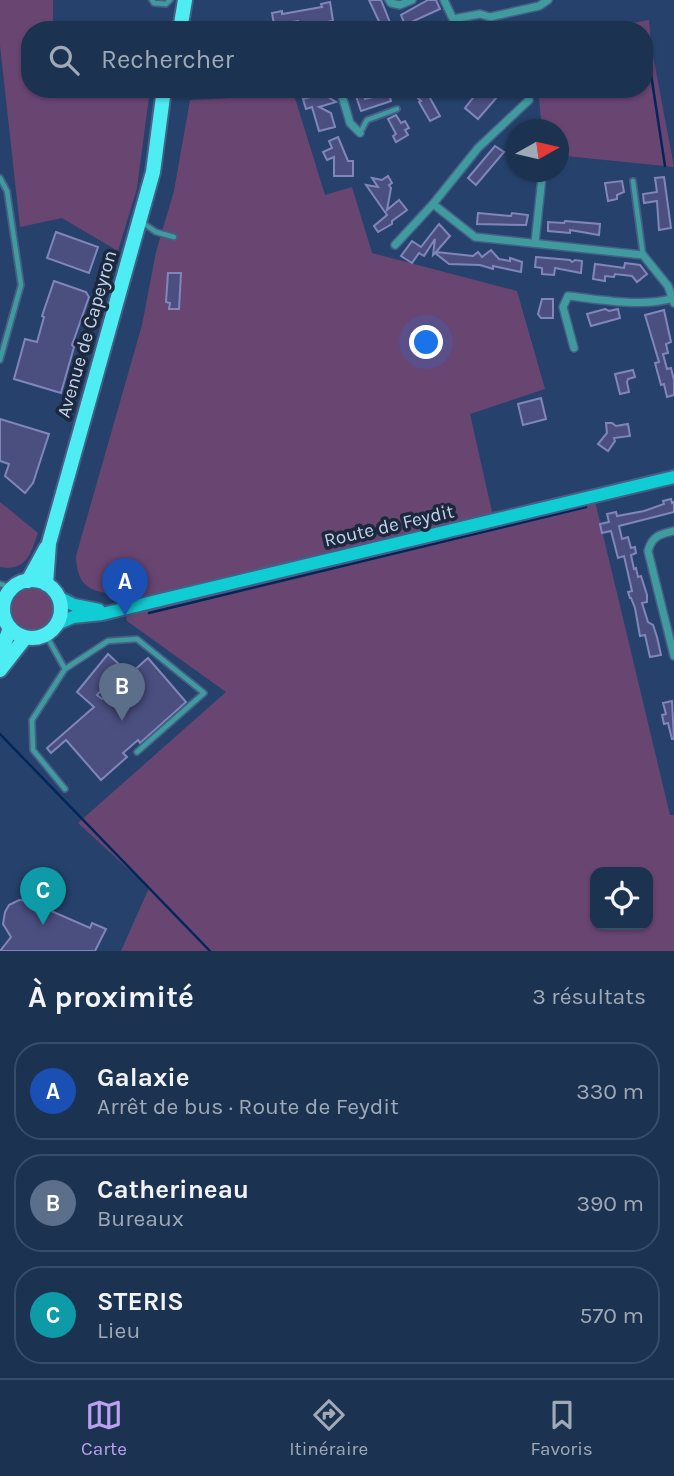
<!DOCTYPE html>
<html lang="fr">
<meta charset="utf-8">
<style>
body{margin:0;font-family:Karla,sans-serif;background:#293e5b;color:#f1f3f6}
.controls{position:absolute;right:21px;bottom:21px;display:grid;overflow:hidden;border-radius:14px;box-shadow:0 2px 5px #0004}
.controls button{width:63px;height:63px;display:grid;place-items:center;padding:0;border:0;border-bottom:2px solid #3a4d68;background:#1c3251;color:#f1f3f6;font:35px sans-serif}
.compass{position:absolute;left:506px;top:119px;width:63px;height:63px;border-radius:50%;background:#1c3251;box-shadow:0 2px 5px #0004;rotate:82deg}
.you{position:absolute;left:427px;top:343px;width:24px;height:24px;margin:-18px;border:5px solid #fff;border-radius:50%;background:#1a73e8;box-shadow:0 0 0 10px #1a73e833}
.badge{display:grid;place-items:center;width:46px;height:46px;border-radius:50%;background:#bca0f2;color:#fff;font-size:23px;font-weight:700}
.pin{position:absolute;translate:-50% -58px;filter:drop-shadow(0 2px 4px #0008)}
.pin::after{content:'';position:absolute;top:37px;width:24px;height:21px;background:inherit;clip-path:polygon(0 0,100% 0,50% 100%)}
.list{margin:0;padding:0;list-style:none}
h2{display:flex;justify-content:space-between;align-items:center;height:91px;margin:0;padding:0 28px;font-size:30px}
h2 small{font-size:23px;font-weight:400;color:#a0aab7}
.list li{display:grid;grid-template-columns:46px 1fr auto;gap:21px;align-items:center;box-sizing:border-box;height:98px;margin:0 14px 14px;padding:0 14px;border:2px solid #3a4d68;border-radius:28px}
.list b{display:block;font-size:26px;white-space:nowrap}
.list p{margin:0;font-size:23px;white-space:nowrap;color:#a0aab7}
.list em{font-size:23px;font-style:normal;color:#a0aab7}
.icon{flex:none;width:38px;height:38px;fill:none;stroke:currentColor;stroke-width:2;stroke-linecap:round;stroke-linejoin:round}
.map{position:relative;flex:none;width:674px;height:951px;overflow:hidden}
.search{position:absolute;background:#1c3251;box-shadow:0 2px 5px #0004;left:21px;right:21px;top:21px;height:77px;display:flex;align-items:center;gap:18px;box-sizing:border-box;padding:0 24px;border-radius:28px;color:#a0aab7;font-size:26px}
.sheet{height:427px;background:#1c3251}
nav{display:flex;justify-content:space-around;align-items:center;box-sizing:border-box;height:98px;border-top:2px solid #3a4d68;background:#1c3251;font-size:19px;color:#a0aab7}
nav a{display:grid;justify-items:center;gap:4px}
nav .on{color:#bca0f2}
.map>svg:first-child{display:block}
.green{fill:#694672;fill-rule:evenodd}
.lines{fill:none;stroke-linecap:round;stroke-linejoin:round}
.stream{stroke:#02265b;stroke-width:2.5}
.building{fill:#4b4f80;stroke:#8086bb;stroke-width:2}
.lane-casing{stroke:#455f86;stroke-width:8}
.street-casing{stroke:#455f86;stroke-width:10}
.secondary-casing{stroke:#455f86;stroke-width:16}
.primary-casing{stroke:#455f86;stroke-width:18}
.lane{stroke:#409b9f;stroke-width:4.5}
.street{stroke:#409b9f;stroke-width:7}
.secondary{stroke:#10cdd3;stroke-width:12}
.primary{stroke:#4eedf4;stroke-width:14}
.labels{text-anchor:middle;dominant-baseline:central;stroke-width:7;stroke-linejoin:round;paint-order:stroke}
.street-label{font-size:19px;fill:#c3d3ed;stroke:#1c293c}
</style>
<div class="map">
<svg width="674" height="951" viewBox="0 0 674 951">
<rect width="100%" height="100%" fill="#26426c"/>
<!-- green -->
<g class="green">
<polygon points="0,0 53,0 53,30 30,30 30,89 150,89 137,188 118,251 62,218 20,227 0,45"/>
<polygon points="649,20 651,45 674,167 566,156 559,148 558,130 542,129 538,89 644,89 644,30 594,30"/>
<path d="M294 95 325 195 352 187 372 253 517 291 545 389 470 414 492 512 593 493 670 815H674V951H121L149 888 78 823 226 692 127 621 121 595C92 592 77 589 76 556L142 325 156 252 174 191 190 100ZM595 872H648V925H595Z"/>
<path d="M0 502 38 533C31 553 26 572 0 567Z"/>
<circle cx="31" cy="609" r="23"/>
</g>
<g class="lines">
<!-- stream -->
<g class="stream">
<polyline points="647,48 665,166"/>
<polyline points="149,613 586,507"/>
<polyline points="0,734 210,951"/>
</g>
</g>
<!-- building -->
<g class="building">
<polygon points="369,0 381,0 393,30 383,30"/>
<polygon points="428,0 436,0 440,9 405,25 401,15"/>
<polygon points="330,2 333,21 308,25 309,28 300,29 298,21 284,23 285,30 275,30 272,13 282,11 282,14 322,7 321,4"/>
<polygon points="311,89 322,89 325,95 336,102 319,107 331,113 335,127 319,131 312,107 306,109 303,99 311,97"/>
<polygon points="409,89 425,89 440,116 430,121 419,102 421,101"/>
<polygon points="480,89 489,89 498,96 478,119 465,108"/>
<polygon points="389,93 391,101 361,111 356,96 364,94 365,99"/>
<polygon points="396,115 401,123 405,121 409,128 405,130 408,135 396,142 393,136 396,134 388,119"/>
<polygon points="338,137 348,161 353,161 353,176 334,176 334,157 327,160 323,152 332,148 329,141"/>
<polygon points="495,146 504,152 476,185 468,178"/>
<polygon points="388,176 392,183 389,185 391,188 387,210 399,200 407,210 392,221 392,224 378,232 374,226 387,215 366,185 378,187 372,178 382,180"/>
<polygon points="664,177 671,228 659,230 657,201 644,203 643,194 657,192 655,178"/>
<polygon points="622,181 624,192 617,195 617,199 608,201 605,183"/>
<polygon points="478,213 511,216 512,213 528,215 526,225 477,224"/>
<polygon points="565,221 600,224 599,235 570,230 570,233 548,231 548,222 564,223"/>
<polygon points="439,224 450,236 436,252 473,256 478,252 482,257 491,250 499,259 510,261 510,258 522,262 521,272 493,266 493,269 480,265 449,264 435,253 433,255 435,239 424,256 419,253 412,263 401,256 412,241 421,247"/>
<polygon points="56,232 98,247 89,273 47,258"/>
<polygon points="536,257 570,260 572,262 575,260 582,261 581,273 555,268 554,275 542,274 542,268 535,267"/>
<polygon points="625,263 640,265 647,274 637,282 632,276 615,274 614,277 605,276 605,281 593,279 595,264 624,268"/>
<polygon points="168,273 181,273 179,309 169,309 170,303 166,302"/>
<polygon points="54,281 86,292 89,297 72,345 74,347 61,393 14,379 25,339 37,342 44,317 42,316"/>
<polygon points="542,299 553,299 553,318 541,318 538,314"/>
<polygon points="605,309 609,311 618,309 620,318 591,326 587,314"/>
<polygon points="664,310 671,342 666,344 668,353 663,354 667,369 671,368 674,380 674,395 667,397 664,384 661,385 655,363 659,362 645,315"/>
<polygon points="633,370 635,377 628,379 627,382 629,392 620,394 615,374"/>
<polygon points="541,398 546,419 523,425 518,404"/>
<polygon points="0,419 49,434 33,483 25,493 5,476 9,464 0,461"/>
<polygon points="606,423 612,423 616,426 628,424 630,436 614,438 615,441 608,451 598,444 607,433"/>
<polygon points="671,499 672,503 674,502 674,512 619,526 622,539 628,537 631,548 635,547 636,553 631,555 634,569 636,568 638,577 641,576 647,595 647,602 642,603 648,622 653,625 657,637 661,655 650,657 645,635 640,636 635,608 631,598 630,598 628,592 632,591 624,556 618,558 611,531 602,533 600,524 609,522 607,514 616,512 617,516 644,511 664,504 663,501"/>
<polygon points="108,654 121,666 97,695 102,699 148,658 186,702 140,743 138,740 123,753 127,757 101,780 66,740 51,753 47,748 94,707 77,692"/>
<polygon points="672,701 674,739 672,739 668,723 664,724 662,715 666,714 663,703"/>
<polygon points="19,900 31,901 41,908 42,907 90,928 92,923 106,929 95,951 0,951 11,937 3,924 5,912 9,905"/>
</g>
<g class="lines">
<!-- lane casing -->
<g class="lane-casing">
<g id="lane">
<polyline points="152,0 154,3 166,4 170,0"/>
<polyline points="360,133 367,120 397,109"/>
<polyline points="0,178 7,191 21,285 0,360"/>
<polyline points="633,181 643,255"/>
<polyline points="143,223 156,232 174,237"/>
<polyline points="0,584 12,588"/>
<polyline points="0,598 4,603"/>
<polyline points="46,635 65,669"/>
<polyline points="65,789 33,750 32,720 65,669 108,641 137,639 204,693 137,752"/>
</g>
</g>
<!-- street casing -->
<g class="street-casing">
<g id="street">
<polyline points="389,0 391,3 400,5 412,0"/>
<polyline points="444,0 453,19 480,14 490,17 539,6 548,0"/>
<polyline points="340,89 350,123 360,133"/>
<polyline points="433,204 475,237 643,255 668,286 674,303"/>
<polyline points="535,243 542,177"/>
<polyline points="395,245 433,204 478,148 529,100"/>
<path d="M574 348 563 307 568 296C598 299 644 308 673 298"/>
<path d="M674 531C660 534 652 536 648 551L674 656"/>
</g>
</g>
<!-- secondary casing -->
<g class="secondary-casing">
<g id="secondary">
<polyline points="58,597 74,605 99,610"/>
<polyline points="57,624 73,617 102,614 674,477"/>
</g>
</g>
<!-- primary casing -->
<g class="primary-casing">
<g id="primary">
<polyline points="180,30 185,0"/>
<circle cx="32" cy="609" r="29"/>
<polyline points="28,581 46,548"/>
<polyline points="46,584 49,543 153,172 164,89"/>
<polyline points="0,655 10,628"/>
<polyline points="0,670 25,638"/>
</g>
</g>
<!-- lane -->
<use href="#lane" class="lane"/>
<!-- street -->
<use href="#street" class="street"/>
<!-- secondary -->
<use href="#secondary" class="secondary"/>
<!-- primary -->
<use href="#primary" class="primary"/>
</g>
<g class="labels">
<!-- street labels -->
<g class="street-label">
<text transform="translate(87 334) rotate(-74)">Avenue de Capeyron</text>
<text transform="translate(389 526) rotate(-13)">Route de Feydit</text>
</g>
</g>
</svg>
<div class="controls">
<button><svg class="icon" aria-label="locate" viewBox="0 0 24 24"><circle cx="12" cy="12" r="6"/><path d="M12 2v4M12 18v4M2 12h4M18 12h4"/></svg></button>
</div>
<svg class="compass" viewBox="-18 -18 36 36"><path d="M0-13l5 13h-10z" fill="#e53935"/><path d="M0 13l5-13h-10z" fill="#a0aab7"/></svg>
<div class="you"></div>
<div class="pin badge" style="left:125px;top:616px;background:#1a4fb4">A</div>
<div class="pin badge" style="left:122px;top:721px;background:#5c6f8a">B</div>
<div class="pin badge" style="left:43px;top:925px;background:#0f9aa8">C</div>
<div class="search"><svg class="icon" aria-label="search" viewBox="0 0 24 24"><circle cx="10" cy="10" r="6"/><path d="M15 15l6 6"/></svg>Rechercher</div>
</div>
<section class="sheet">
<h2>À proximité<small>3 résultats</small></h2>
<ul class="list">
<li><span class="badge" style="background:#1a4fb4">A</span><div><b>Galaxie</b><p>Arrêt de bus · Route de Feydit</p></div><em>330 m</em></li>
<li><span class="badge" style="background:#5c6f8a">B</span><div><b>Catherineau</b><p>Bureaux</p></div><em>390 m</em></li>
<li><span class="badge" style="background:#0f9aa8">C</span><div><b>STERIS</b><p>Lieu</p></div><em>570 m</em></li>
</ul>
</section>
<nav>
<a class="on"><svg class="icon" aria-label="map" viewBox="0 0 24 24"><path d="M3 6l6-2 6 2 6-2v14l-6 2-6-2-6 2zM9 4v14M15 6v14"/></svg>Carte</a>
<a><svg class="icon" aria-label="directions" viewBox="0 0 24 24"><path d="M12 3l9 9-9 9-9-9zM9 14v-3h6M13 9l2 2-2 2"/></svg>Itinéraire</a>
<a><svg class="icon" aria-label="saved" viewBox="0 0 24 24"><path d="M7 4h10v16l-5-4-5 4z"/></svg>Favoris</a>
</nav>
